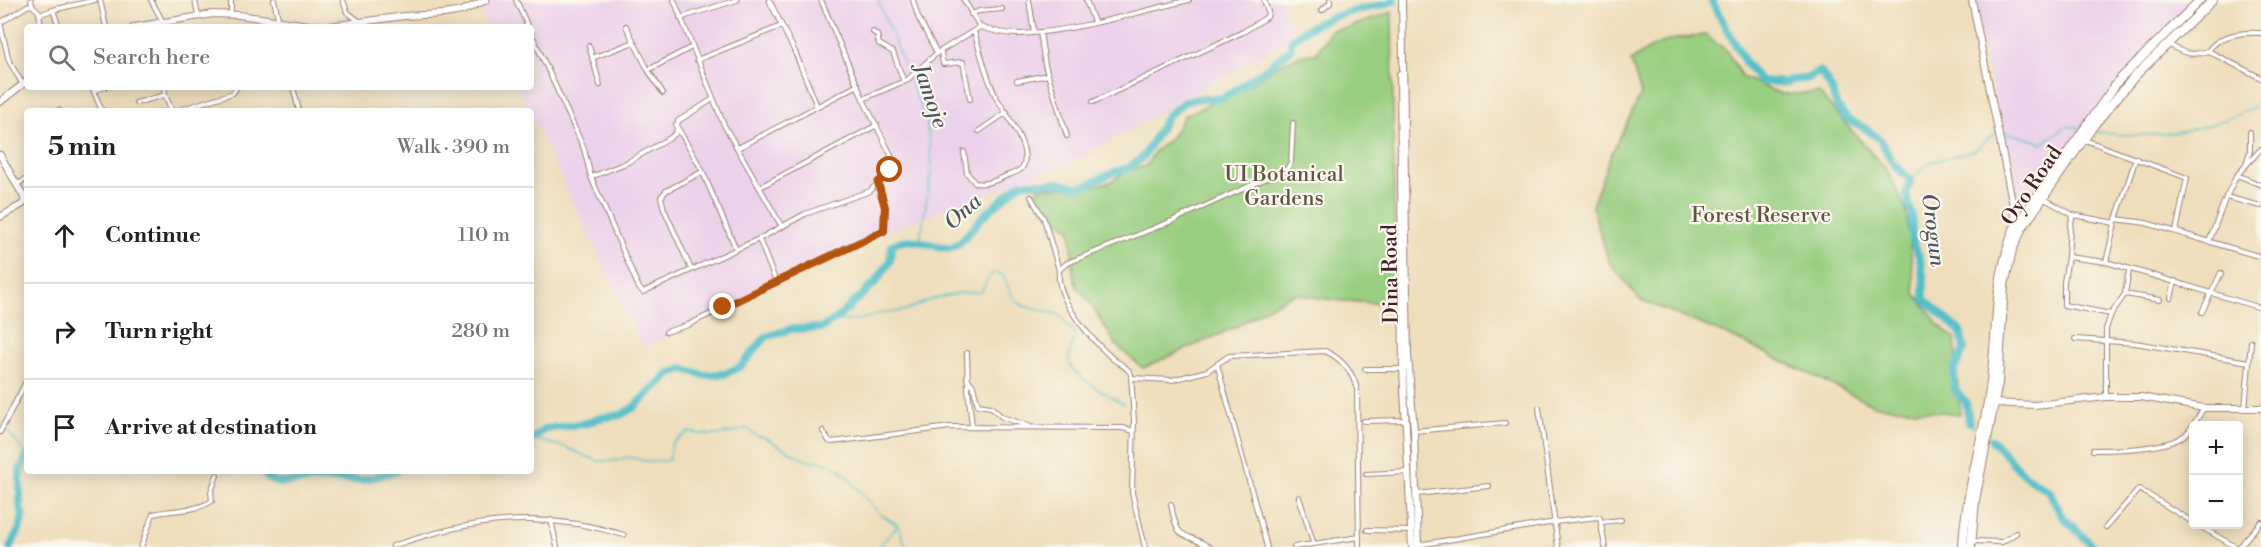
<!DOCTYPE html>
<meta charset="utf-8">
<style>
body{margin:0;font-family:"Libre Bodoni",serif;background:#f6f6f6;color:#202124}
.controls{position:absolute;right:18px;bottom:18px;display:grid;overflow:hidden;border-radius:6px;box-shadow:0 3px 15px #0003}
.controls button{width:54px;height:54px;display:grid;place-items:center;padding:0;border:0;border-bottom:2px solid #e0e0e0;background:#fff;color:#202124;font:30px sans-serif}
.stop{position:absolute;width:18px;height:18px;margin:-14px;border:4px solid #b45309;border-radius:50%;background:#fff}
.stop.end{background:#b45309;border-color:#fff;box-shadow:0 2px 6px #0008}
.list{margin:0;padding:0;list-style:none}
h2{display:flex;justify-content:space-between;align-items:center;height:78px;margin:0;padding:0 24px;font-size:26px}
h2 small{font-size:20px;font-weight:400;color:#757577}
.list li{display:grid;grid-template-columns:39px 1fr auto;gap:18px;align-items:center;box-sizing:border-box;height:96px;padding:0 24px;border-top:2px solid #e0e0e0}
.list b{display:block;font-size:22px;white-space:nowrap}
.list em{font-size:20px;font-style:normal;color:#757577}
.icon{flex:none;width:33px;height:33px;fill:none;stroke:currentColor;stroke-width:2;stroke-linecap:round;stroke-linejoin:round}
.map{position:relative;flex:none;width:2261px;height:547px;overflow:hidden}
.search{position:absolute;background:#fff;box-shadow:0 3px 15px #0003;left:24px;top:24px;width:510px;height:66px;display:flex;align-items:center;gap:15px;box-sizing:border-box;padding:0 21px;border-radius:6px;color:#757577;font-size:22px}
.panel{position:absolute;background:#fff;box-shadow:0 3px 15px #0003;left:24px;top:108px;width:510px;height:366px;border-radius:6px}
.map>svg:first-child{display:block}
.built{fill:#ecd1ea}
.green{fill:#98ce80;stroke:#717656;stroke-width:1.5}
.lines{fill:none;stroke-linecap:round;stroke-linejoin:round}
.stream{stroke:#52bfc9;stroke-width:1.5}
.river{stroke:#52bfc9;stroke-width:8}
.street-casing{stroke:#9c7e74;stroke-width:6}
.secondary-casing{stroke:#9c7e74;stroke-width:8}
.highway-casing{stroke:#9c7e74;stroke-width:10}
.street{stroke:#fff;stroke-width:4}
.secondary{stroke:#fff;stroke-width:6}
.highway{stroke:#fff;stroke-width:8}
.route{stroke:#b45309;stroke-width:8}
.labels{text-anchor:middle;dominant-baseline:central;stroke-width:4.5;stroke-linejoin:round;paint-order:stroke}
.park-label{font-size:21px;fill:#615444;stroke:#fbf7ec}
.street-label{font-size:21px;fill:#4a1f2b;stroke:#fbf7ec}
.water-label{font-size:22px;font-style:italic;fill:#4d5762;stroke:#fbf7ec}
</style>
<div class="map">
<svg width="2261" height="547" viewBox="0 0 2261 547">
<rect width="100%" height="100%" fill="#fbf7ec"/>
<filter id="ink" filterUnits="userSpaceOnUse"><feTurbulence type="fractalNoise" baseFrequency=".0167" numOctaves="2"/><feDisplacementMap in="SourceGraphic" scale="12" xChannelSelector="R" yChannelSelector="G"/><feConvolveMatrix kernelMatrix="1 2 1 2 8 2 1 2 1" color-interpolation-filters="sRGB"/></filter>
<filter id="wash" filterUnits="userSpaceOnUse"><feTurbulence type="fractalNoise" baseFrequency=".008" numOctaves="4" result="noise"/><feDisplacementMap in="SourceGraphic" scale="24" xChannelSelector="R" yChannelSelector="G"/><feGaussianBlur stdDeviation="1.35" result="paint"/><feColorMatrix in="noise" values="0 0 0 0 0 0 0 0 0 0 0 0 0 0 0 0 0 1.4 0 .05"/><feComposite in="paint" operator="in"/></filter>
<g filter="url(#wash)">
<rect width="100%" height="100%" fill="#eedebc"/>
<!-- built -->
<g class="built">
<polygon points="475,0 1279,0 1296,35 1078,159 886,232 643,347 531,116 531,111 529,111 517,87 531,87 531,27 488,27"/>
<polygon points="1971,0 2195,0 2020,203"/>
</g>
<!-- green -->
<g class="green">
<path d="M1392 12 1395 304 1340 301 1294 294 1263 310 1238 326 1143 368 1117 346 1088 300 1077 288 1073 273 1071 230 1048 213 1032 195 1039 188 1095 186 1110 182 1125 172 1146 166 1155 151 1170 139 1185 115C1197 111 1204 106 1215 100 1225 94 1238 91 1249 85 1271 71 1289 54 1316 54L1331 30 1350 27Z"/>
<path d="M1705 35 1726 50 1742 77 1781 94 1819 93 1888 172 1906 210 1915 293 1939 325 1955 339 1960 414 1876 406 1730 336 1640 300 1609 262 1592 206 1609 159 1641 94 1631 61C1654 41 1675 38 1705 35Z"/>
</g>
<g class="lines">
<!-- stream -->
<g class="stream">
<polyline points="878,0 927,123 932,166 920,241"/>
<path d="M2094 131C2137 140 2185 134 2227 119 2239 115 2250 108 2261 103"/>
<polyline points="2002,132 2006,132 2043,143 2067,126 2080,128"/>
<polyline points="1911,180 1931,162 1975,150 1993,135 1998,133"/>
<path d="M836 319 846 321 864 319 881 313 904 311 930 300 959 293 981 292 991 274 997 273 1003 275 1014 300 1024 306 1060 315 1075 334C1074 342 1068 354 1069 361 1072 377 1111 396 1124 404"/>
<polyline points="0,422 27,455"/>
<polyline points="1969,422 1978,430"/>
<path d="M532 439 565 447 598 461H614L628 457 650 462 669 460 672 443 689 432C709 437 727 436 747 428L756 436 764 437 805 460 825 462 839 468 880 514 898 525 906 547"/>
<polyline points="878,547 898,526"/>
</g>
<!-- river -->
<g class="river">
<polyline points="1711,0 1745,62 1760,81 1788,83 1789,80 1806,79 1820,71 1831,88 1837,107 1849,120 1868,130 1881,141 1893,164 1911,180 1906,194 1912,215 1912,239 1920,259 1924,280 1924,299 1960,331 1964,349 1954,370 1954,388 1966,403 1969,422"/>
<path d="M531 440 545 429 587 423 599 418 620 415 633 408 670 373 684 369 704 375 725 374 741 366 766 337 791 329 822 328 836 319 876 282 890 261 892 245C914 232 937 251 952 247 963 243 973 226 982 217 995 206 1008 194 1021 183H1061L1076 187 1087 185 1114 172 1129 168 1143 157 1168 115 1184 102 1195 99 1223 98 1262 72 1291 49V42C1309 21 1341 14 1367 8 1377 5 1386 6 1394 0"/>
<polyline points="1992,440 2024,475 2050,492 2061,515 2094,547"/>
<polyline points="262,471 268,478 278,483 324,479 362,480 397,471"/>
<polyline points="10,547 19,530 23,516 20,507 20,470 27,456"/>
</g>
</g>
</g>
<g filter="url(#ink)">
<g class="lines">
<!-- street casing -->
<g class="street-casing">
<g id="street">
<polyline points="31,0 32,5 41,14 53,10"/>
<polyline points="100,0 106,27"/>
<polyline points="151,0 163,22"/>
<polyline points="195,0 198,16"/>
<polyline points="231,0 231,14"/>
<polyline points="274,0 280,27"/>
<polyline points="343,0 347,12 359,21"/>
<polyline points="516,0 528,27"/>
<polyline points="674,0 724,125 782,227"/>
<polyline points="769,0 795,52 817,106"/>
<polyline points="913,0 918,17 937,53"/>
<path d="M964 0 980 27C993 31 1007 35 1021 34 1077 31 1134 13 1189 0"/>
<polyline points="1029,0 1034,32"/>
<polyline points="1086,0 1094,22"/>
<polyline points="1322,10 1330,3 1330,0"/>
<polyline points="39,12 41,27"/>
<polyline points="971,14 979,11 1002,9"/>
<polyline points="680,18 737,0"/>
<polyline points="0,23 9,61 23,85"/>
<polyline points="0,23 27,6 32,5"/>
<polyline points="626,26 648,70 663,93"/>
<polyline points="59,27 53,10 95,0"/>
<polyline points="873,32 877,35 879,44 893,52 904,82"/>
<polyline points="1040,32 1045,65 1067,136"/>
<polyline points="531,33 577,133 584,149 591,177 639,288 643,292 759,239 805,214 870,191 890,170 891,155 863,99 821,0"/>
<path d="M2168 44C2183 53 2191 57 2208 51L2261 78"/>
<polyline points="589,46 600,85"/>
<path d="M2208 51C2220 34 2242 32 2261 33"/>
<polyline points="941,52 943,64 963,62 970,99"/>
<polyline points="592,58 634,42"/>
<polyline points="697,60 781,26"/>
<polyline points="648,70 692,47"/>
<polyline points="1017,81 1048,75"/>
<polyline points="92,87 102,111"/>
<polyline points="164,87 165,95 172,111"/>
<polyline points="293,87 299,111"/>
<polyline points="94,91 105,87"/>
<polyline points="863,99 907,80 937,53 980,27"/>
<polyline points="1093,102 1243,32 1267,17 1268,12 1264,0"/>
<polyline points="136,103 165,95"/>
<polyline points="59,110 60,111"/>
<polyline points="176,111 233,93 237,87"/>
<polyline points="676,125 701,168 736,249"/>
<polyline points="979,131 1007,112"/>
<polyline points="2085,140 2187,178 2176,231"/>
<polyline points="738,148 858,85"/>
<path d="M964 152 967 173 975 183C986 185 996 181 1006 176 1011 174 1019 172 1022 168 1034 151 1004 111 996 97 986 77 981 53 974 32"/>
<polyline points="2246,164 2250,151 2250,132"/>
<polyline points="2237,175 2261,185"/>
<polyline points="591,177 626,163 670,138 676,133 678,121 713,99"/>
<polyline points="17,184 27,179"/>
<polyline points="760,187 877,125"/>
<polyline points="1031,197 1044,219 1059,270"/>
<polyline points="2226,197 2261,206"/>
<polyline points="2043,198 2073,215 2115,223"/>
<polyline points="2116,219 2146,223 2258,256"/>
<polyline points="759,239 776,282"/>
<polyline points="2209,242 2226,197 2237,175 2261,149"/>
<polyline points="2068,257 2070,227 2073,215"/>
<polyline points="2106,262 2116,219 2136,158"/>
<polyline points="691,269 664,209 661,197 666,191 702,172"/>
<polyline points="2125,294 2160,300"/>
<polyline points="2171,298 2175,281"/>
<polyline points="2202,312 2221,273"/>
<polyline points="2111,314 2064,305 2064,282 2068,257 2106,262 2155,276 2261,308"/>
<polyline points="666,332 688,325 849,246 884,231 885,207 878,182"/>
<polyline points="2075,339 2135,343 2249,362"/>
<polyline points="967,353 968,389 972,426"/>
<polyline points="1217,364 1267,547"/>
<polyline points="1365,369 1404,369"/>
<polyline points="967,378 973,386 978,405 991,407 1002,417 1029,426"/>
<path d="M1132 378 1172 380 1207 371 1229 356 1325 351C1341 358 1353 372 1357 389L1359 547"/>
<polyline points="2106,397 2106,329 2111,314 2125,294 2129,270"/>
<polyline points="1539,408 1558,547"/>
<polyline points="2245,408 2251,342"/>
<polyline points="1364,421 1406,420"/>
<polyline points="823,431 829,441 832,442 950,427 1123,428 1134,431"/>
<polyline points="1414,431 1505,423"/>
<polyline points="0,432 27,380"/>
<path d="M2093 450C2115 450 2168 449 2185 435 2193 428 2198 416 2204 408"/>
<polyline points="1366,474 1409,472"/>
<polyline points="1417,494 1489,486"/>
<polyline points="1299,497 1313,542"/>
<path d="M1171 504C1178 544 1182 530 1210 547"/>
<polyline points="551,520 557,547"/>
<polyline points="1601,522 1621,520"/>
<polyline points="2196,524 2236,547"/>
<polyline points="2106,527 2139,489 2194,523"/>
<polyline points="1367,530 1411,531"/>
<polyline points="1972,541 2002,542 2016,533"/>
<polyline points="1418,545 1555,522 1598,517 1600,518 1605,547"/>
<path d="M393 546C473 518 542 510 624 535"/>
<path d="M141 547 153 514C172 509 195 512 212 501L211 492 217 475"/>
<path d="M1145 547 1132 493 1134 422 1131 374C1127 366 1119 364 1113 359 1092 340 1055 300 1059 270L1067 263 1167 223 1287 169 1291 162 1293 123"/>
<polyline points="1294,547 1359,537"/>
<polyline points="2239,547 2261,522"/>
</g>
</g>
<!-- secondary casing -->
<g class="secondary-casing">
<g id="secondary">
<polyline points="1402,0 1408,355 1414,431 1418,547"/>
<polyline points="1972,0 2016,221 2020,226"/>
<polyline points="134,27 213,14 239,15 309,25 329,26 405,16 444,14 462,11 486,0"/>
<polyline points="1400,74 1403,369 1412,547"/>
<polyline points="0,102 27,81"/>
<polyline points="0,155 25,199 23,204 0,217"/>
<polyline points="1992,403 2035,405 2106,397 2141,397 2204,408 2261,408"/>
</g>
</g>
<!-- highway casing -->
<g class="highway-casing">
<g id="highway">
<path d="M1963 547C1965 498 1980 450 1988 402 1999 341 1991 290 2014 229L2118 81 2200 0"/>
<polyline points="1971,547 1975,500 1998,383 2004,285 2012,250 2022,228 2094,125 2135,76 2213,0"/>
</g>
</g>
<!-- street -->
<use href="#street" class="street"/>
<!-- secondary -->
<use href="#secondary" class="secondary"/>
<!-- highway -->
<use href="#highway" class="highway"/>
</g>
</g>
<g class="lines" filter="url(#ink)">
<!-- route -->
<polyline class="route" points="723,307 884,231 885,207 878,183 890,170"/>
</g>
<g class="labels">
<!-- park labels -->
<g class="park-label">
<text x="1284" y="175">UI Botanical<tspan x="1284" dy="24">Gardens</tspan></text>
<text x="1761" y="216">Forest Reserve</text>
</g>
<!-- street labels -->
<g class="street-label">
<text transform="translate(2032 186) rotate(-56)">Oyo Road</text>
<text transform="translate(1391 274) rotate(-91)">Dina Road</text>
</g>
<!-- water labels -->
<g class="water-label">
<text transform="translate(930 96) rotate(71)">Jamoje</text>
<text transform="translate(963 212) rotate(-42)">Ona</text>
<text transform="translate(1933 230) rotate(83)">Orogun</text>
</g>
</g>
</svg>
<div class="controls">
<button>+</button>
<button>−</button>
</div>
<div class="stop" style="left:890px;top:170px"></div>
<div class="stop end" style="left:723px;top:307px"></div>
<div class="search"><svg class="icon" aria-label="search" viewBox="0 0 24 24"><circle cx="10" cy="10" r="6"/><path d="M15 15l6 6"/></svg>Search here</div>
<section class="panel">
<h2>5 min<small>Walk · 390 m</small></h2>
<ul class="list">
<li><svg class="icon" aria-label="ahead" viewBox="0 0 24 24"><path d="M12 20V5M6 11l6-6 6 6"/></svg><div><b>Continue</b></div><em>110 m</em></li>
<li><svg class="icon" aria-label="right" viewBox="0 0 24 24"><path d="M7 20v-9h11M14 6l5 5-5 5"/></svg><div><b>Turn right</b></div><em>280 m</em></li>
<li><svg class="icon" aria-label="arrive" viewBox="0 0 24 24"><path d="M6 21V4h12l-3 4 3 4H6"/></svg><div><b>Arrive at destination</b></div></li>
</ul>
</section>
</div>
